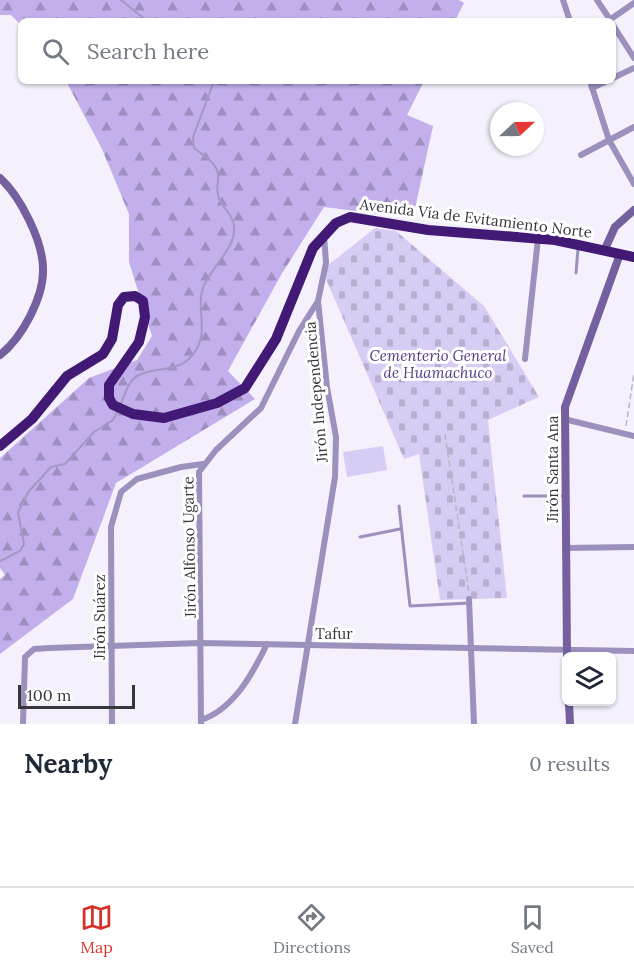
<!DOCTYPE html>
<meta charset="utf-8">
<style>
body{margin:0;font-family:Lora,serif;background:#f6f6f7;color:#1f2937}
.controls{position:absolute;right:18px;bottom:18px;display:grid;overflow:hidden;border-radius:9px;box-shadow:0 2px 4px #0004}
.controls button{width:54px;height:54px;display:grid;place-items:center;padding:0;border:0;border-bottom:2px solid #e0e1e3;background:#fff;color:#1f2937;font:30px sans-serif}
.compass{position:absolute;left:490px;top:102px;width:54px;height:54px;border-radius:50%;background:#fff;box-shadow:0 2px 4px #0004;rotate:68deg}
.scale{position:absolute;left:18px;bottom:15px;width:117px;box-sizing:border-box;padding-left:6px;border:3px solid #38363d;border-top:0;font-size:16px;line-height:21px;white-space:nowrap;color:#38363d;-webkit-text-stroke:4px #fff;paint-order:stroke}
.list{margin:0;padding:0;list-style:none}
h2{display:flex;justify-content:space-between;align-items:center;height:78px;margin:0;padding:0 24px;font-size:26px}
h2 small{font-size:20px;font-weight:400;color:#747a83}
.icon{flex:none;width:33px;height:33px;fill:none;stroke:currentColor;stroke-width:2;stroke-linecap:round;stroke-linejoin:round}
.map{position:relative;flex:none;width:634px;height:724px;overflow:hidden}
.search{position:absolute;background:#fff;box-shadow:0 2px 4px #0004;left:18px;right:18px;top:18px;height:66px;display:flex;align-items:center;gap:15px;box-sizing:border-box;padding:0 21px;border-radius:9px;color:#747a83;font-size:22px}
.sheet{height:162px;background:#fff}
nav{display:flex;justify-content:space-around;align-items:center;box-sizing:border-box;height:84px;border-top:2px solid #e0e1e3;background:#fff;font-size:16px;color:#747a83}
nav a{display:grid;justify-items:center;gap:3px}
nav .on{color:#d93025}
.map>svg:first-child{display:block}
.forest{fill:url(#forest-firs)}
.cemetery{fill:url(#cemetery-stones)}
.pitch{fill:#d7ccf3}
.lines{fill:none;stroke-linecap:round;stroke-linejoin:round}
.stream{stroke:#a497c3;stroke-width:2}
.path{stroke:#bab7c2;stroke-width:1.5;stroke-dasharray:6 3;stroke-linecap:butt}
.lane{stroke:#9d90bc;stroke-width:3}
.street{stroke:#9d90bc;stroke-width:6}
.secondary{stroke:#75609f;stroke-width:8}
.highway{stroke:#421975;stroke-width:10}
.labels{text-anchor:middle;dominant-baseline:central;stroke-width:6;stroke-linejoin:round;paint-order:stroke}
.street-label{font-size:15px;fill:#38363d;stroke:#fff}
.park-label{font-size:15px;font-style:italic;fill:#553a82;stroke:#fff}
</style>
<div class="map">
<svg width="634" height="724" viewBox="0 0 634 724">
<defs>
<pattern id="forest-firs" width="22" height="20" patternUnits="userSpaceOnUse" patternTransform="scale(1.5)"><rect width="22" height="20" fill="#c2afec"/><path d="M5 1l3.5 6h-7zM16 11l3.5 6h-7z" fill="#9f8fc0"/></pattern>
<pattern id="cemetery-stones" width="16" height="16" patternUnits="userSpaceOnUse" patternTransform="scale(1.5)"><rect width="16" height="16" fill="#d7ccf3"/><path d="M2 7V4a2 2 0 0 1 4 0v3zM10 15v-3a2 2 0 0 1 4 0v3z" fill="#b9b0d1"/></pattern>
</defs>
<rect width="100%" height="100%" fill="#f4f1fd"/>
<!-- forest -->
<g class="forest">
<polygon points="0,0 459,0 464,3 455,21 21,21 21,25 11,15 0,15"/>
<polygon points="66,81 424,81 407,115 433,126 414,213 395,216 324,207 281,275 228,371 255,399 116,483 73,599 0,654 0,579 5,575 0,568 0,458 89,378 137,360 152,336 129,262 129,214 102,149"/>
</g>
<!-- cemetery -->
<polygon class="cemetery" points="375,228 396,231 484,306 539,397 488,420 507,598 440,600 419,454 404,459 322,270"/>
<!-- pitch -->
<polygon class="pitch" points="383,446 387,470 347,477 343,452"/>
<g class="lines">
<!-- stream -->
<g class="stream">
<polyline points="121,0 147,21"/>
<path d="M120 406C124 396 129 379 139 375 158 365 181 375 196 350 208 330 197 310 202 291 207 270 237 249 234 226 233 214 222 208 219 198 215 190 219 183 218 175 218 164 203 155 194 148L193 137 214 81"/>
<polyline points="0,561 20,551 24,544 18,512 29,491 51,467 65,464 94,432 113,420 118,411"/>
</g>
<!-- path -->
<g class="path">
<polyline points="626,426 634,373"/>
<polyline points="445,434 469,593"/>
</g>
<!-- lane -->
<g class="lane">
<polyline points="576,273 578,249"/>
<polyline points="524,496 565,496"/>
<polyline points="399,506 410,606 470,603"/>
<polyline points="360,537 400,529"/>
</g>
<!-- street -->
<g class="street">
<polyline points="563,0 570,21"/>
<polyline points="597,0 611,21"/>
<polyline points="608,21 634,3"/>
<polyline points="613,25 634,58"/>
<polyline points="613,78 634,68"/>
<polyline points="590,81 609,140 634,184"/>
<polyline points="592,88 607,81"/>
<polyline points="581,155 634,127"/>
<polyline points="525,359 538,239"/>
<polyline points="564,419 634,436"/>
<polyline points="565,548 634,547"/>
<polyline points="469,599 474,724"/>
<path d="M201 720C234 709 253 673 267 644"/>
<polyline points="23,724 25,657 34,649 49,648 200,643 634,651"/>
<polyline points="112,724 111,527 121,492 137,479 181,467 203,464"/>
<polyline points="201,724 199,472 216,450 261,408 299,331 318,301"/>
<polyline points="295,724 335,477 336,437 327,387 318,301 326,263 324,235"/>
</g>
<!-- secondary -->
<g class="secondary">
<path d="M0 178C20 196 43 241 43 269 44 297 22 338 0 355"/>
<polyline points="604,251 615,227 634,210"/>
<polyline points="567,656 565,407 620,254"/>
<polyline points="569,702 570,724"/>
</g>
<!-- highway -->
<polyline class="highway" points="0,446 32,419 67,376 103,354 112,339 118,305 124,297 135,296 143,301 145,317 139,342 109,385 109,398 113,405 133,414 164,418 217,403 245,388 276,339 313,248 336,223 350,217 428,230 555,240 634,257"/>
</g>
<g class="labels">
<!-- street labels -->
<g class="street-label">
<text transform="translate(476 218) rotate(7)">Avenida Vía de Evitamiento Norte</text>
<text transform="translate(316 392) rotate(-95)">Jirón Independencia</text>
<text transform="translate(552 469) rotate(-90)">Jirón Santa Ana</text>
<text transform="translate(189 547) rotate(-91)">Jirón Alfonso Ugarte</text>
<text transform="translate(99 617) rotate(-90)">Jirón Suárez</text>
<text x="334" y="633">Tafur</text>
</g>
<!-- park labels -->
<g class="park-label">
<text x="438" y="355">Cementerio General<tspan x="438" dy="17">de Huamachuco</tspan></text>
</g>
</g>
</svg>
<div class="controls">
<button><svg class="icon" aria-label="layers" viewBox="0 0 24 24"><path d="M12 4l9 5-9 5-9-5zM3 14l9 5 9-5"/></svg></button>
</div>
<svg class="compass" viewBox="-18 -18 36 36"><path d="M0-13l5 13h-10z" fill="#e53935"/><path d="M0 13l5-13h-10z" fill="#747a83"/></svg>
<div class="scale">100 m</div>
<div class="search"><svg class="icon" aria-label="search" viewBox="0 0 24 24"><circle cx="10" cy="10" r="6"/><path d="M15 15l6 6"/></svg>Search here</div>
</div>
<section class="sheet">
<h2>Nearby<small>0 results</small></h2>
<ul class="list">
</ul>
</section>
<nav>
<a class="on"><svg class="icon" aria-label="map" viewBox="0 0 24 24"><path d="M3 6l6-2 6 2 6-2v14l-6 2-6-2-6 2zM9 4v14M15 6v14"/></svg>Map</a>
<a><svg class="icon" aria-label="directions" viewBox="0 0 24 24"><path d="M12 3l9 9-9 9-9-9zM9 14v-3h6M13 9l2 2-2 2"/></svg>Directions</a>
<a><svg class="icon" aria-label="saved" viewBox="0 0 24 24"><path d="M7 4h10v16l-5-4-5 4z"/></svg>Saved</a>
</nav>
